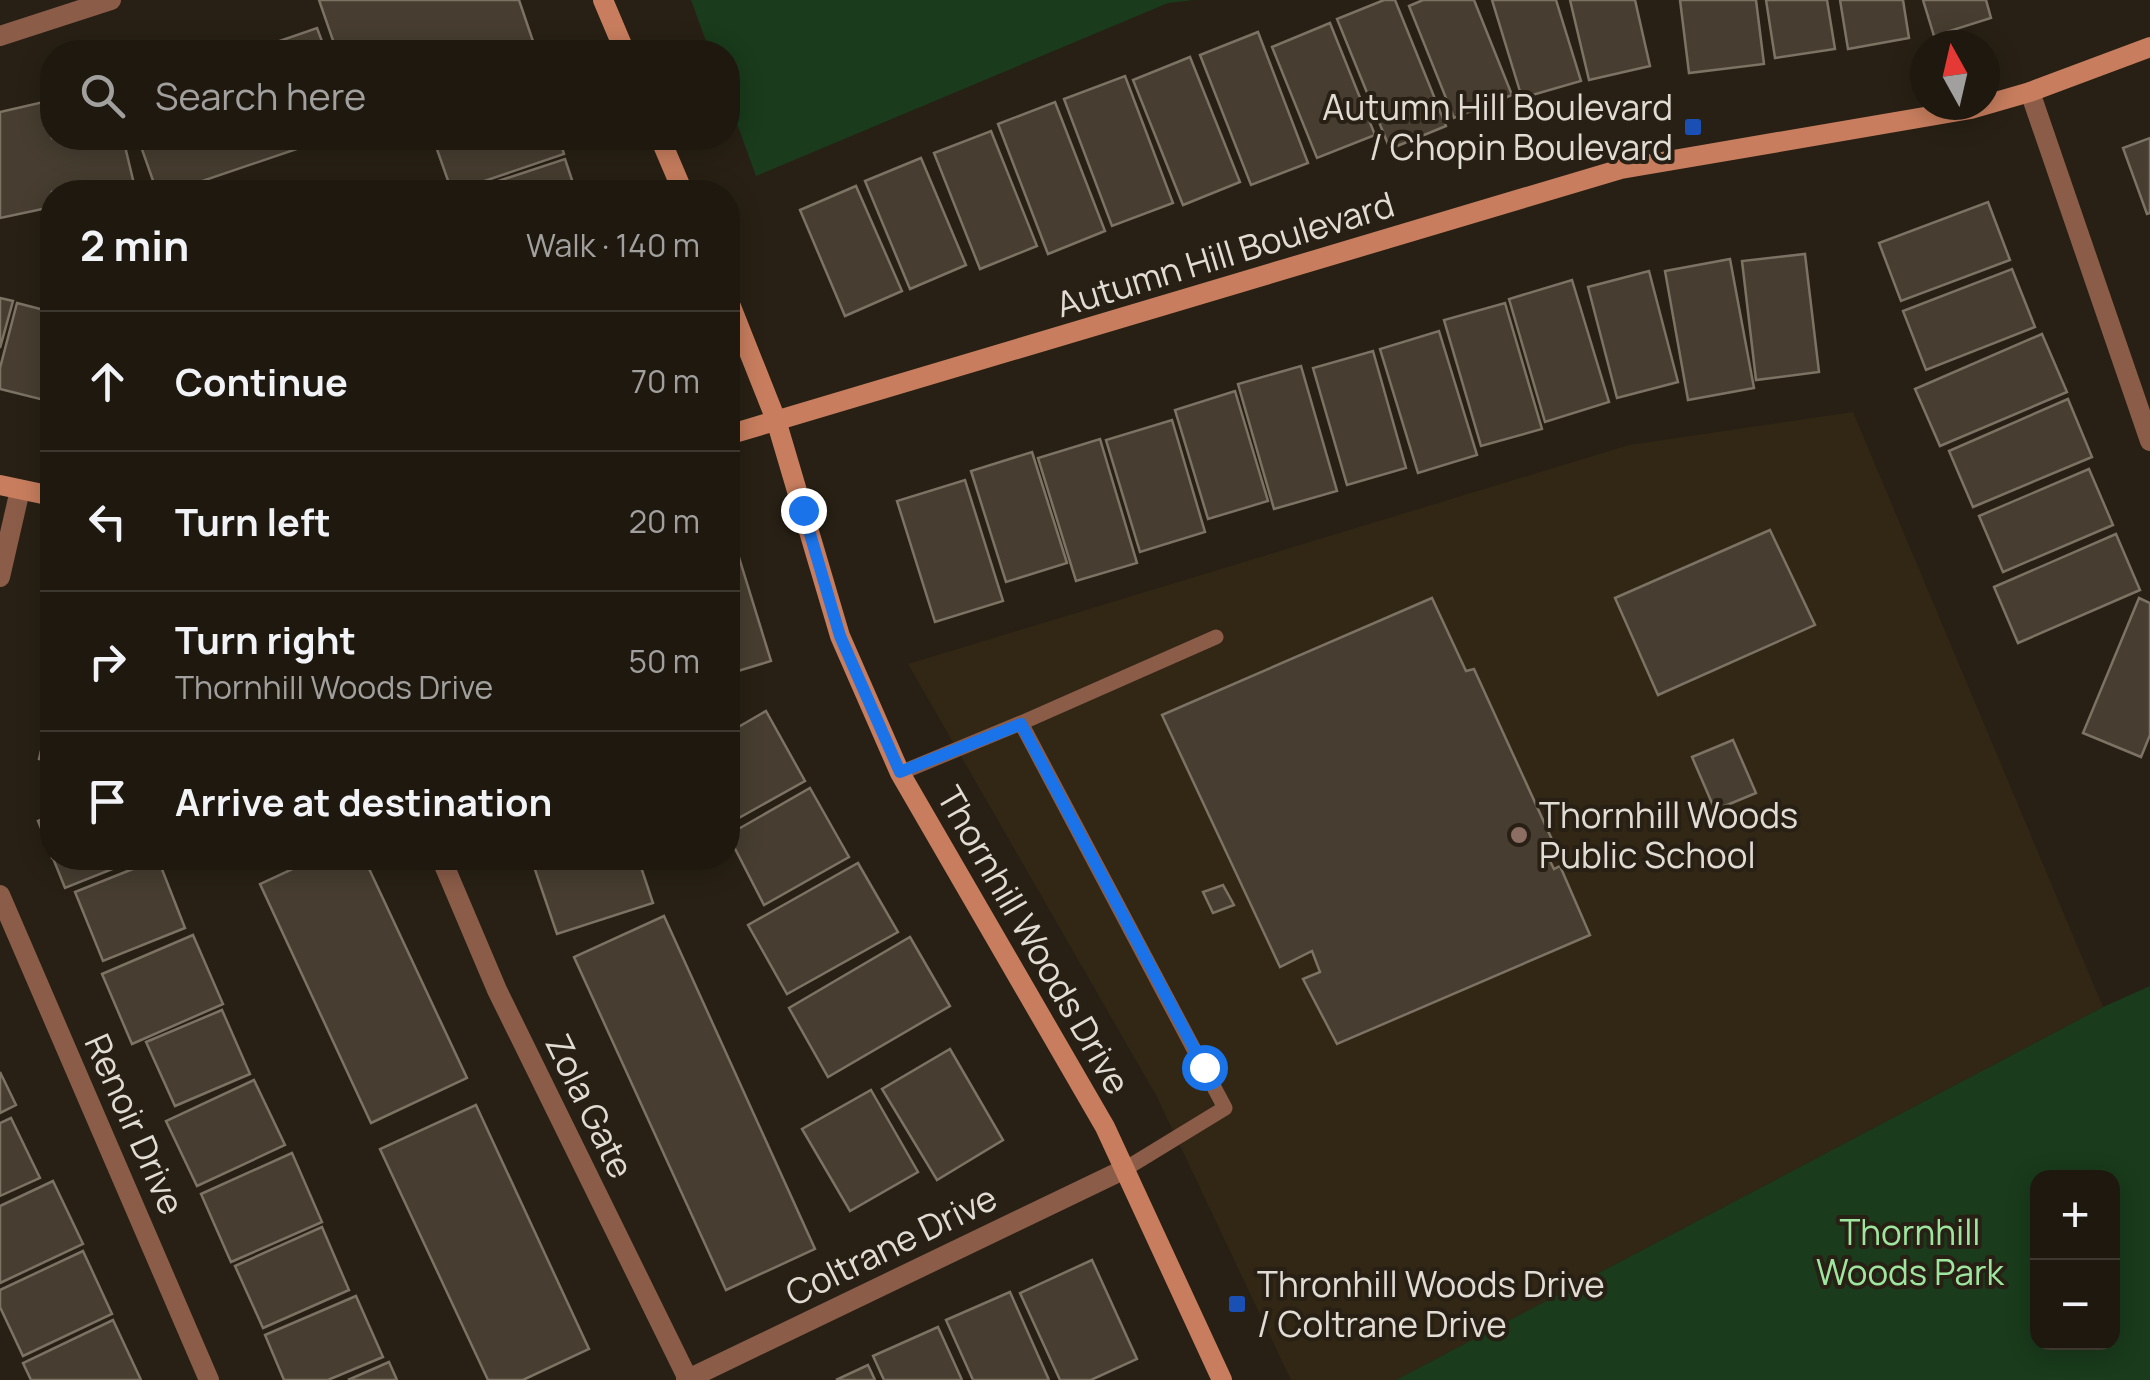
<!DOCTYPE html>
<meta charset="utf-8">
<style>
body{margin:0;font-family:Manrope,sans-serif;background:#262118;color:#f1f3f6}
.controls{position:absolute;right:30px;bottom:30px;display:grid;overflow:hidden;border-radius:20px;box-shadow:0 5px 25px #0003}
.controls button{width:90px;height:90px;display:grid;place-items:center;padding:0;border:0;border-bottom:2px solid #3c372f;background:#1e180f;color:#f1f3f6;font:50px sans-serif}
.compass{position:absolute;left:1910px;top:30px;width:90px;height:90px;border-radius:50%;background:#1e180f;box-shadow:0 5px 25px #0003;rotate:352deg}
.stop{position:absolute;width:30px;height:30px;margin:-22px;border:8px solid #1a73e8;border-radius:50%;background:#fff}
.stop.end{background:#1a73e8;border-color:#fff;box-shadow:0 2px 10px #0008}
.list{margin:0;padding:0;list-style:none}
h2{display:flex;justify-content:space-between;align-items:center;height:130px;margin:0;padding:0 40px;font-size:42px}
h2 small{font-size:32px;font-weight:400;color:#a1a09e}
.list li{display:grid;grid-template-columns:65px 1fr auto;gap:30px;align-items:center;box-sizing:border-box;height:140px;padding:0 40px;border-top:2px solid #3c372f}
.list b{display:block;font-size:38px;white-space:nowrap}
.list p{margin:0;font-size:32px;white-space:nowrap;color:#a1a09e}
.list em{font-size:32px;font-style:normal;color:#a1a09e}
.icon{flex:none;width:55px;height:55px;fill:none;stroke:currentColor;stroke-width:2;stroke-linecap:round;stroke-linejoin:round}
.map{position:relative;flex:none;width:2150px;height:1380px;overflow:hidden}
.search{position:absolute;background:#1e180f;box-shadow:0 5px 25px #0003;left:40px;top:40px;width:700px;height:110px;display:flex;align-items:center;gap:25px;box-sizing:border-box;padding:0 35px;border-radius:40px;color:#a1a09e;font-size:38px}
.panel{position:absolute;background:#1e180f;box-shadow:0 5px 25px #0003;left:40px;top:180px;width:700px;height:690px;border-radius:40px}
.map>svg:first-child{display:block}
.built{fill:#322715}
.green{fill:#1a3b1c;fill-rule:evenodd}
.building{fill:#473e31;stroke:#7d7365;stroke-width:2.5}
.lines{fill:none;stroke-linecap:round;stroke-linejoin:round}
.lane{stroke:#8b5d49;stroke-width:15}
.street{stroke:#8b5d49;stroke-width:20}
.secondary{stroke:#c87e5e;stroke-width:20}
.route{stroke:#1a73e8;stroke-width:12}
.transit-dot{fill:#1a4fb4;stroke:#282014;stroke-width:4}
.education-dot{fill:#8d6e63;stroke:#282014;stroke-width:4}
.labels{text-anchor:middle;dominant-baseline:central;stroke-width:8;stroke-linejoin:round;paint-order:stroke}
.poi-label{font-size:35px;fill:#e1dcd4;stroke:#282014;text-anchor:start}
.street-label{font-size:35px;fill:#e1dcd4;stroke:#282014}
.park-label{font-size:35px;fill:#9ee69f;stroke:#282014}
</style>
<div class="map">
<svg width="2150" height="1380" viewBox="0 0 2150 1380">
<rect width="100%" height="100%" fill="#282014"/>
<!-- built -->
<polygon class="built" points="1853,412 2103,1007 1396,1380 1291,1380 1157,1097 908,664 1629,445"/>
<!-- green -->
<g class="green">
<polygon points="691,0 1194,0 1168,3 756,176 728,99 728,52 710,52"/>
<path d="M2150 986V1380H1396L2103 1007ZM2038 1178H2112V1342H2038Z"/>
</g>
<!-- building -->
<g class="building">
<polygon points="319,0 519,0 536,50 337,52"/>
<polygon points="1384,0 1395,0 1446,126 1390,149 1337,19"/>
<polygon points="1423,0 1474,0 1512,95 1454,118 1409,6"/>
<polygon points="1492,0 1556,0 1581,81 1522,98"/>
<polygon points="1570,0 1635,0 1650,66 1589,80"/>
<polygon points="1680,0 1756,0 1764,64 1689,73"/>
<polygon points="1766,0 1827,0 1835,49 1775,58"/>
<polygon points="1840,0 1903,0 1909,38 1848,49"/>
<polygon points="1923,0 1986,0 1991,18 1934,36"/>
<polygon points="1330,23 1375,135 1317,158 1272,47"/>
<polygon points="317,28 326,52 248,52"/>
<polygon points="1258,32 1308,163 1251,185 1200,55"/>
<polygon points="1190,57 1240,182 1183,205 1133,80"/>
<polygon points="1125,76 1173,203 1112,226 1064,99"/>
<polygon points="52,100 52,138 123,138 135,188 52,192 52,207 0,218 0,112"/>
<polygon points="1055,102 1105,231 1048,254 998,124"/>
<polygon points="991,131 1037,246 980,269 934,153"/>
<polygon points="138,138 329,138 170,192 157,192"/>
<polygon points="433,138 559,138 564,154 452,192"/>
<polygon points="2150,138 2150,213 2147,214 2123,148"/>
<polygon points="921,158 966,265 910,289 865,181"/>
<polygon points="565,159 576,192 465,192"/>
<polygon points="856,186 902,291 845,316 800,210"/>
<polygon points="1988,202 2010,260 1901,301 1879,243"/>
<polygon points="1805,254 1819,372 1756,380 1742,261"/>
<polygon points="1730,259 1754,388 1688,400 1665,271"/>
<polygon points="2012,269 2035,327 1926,370 1903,311"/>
<polygon points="1649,271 1678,382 1617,398 1588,287"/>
<polygon points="1572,280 1609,402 1545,422 1509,299"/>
<polygon points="0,298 13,301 0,348"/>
<polygon points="17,303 52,312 52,402 0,389 0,368"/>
<polygon points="1505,303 1542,429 1481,446 1444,320"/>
<polygon points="1439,331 1477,455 1418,473 1380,349"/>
<polygon points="2042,334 2067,392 1940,446 1915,389"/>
<polygon points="1373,351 1406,468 1347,485 1313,368"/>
<polygon points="1301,366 1337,491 1274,509 1238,384"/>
<polygon points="1235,391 1268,501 1208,519 1175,410"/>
<polygon points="2068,399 2092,457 1973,507 1949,451"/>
<polygon points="1172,420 1205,532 1140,552 1106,440"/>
<polygon points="1100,439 1137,563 1076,581 1038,458"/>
<polygon points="1032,452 1067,563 1006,582 971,471"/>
<polygon points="2089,469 2113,525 2003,572 1979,516"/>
<polygon points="965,480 1003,601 935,622 897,501"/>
<polygon points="1770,530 1815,625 1658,695 1615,598"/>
<polygon points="2116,534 2140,590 2018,643 1994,587"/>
<polygon points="733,538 771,661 728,674 728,540"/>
<polygon points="1432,598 1466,671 1474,669 1554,844 1544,849 1554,869 1560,866 1590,935 1337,1044 1303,979 1320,972 1312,951 1280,967 1162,715"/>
<polygon points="2139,598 2150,603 2150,735 2141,757 2083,733"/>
<polygon points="52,705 52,763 39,759"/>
<polygon points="766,711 805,781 728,824 728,733"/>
<polygon points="1733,740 1756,793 1715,810 1692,757"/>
<polygon points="810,788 849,857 764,905 728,835"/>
<polygon points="52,815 52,858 140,858 65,888 38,821"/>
<polygon points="316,858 364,858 467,1078 371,1123 260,884"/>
<polygon points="531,858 638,858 653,903 557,934"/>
<polygon points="158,859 185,928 103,961 75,892"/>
<polygon points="858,863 898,932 787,994 748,925"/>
<polygon points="1223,885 1234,905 1213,913 1203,892"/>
<polygon points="664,916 815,1249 726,1290 574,957"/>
<polygon points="193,935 223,1004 132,1044 102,974"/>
<polygon points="910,937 950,1006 828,1077 789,1008"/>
<polygon points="222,1010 250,1074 175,1106 146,1042"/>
<polygon points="950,1049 1003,1140 937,1180 882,1089"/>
<polygon points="0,1072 16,1105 0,1113"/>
<polygon points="254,1080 285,1145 197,1186 166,1121"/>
<polygon points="871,1090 918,1172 850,1211 802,1129"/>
<polygon points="476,1105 589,1349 523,1380 488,1380 380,1149"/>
<polygon points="11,1118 40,1178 0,1196 0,1123"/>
<polygon points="292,1153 322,1222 231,1262 201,1194"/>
<polygon points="53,1181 83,1244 0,1283 0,1206"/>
<polygon points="322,1227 349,1290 263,1328 235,1266"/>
<polygon points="83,1251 112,1314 23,1356 0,1307 0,1290"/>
<polygon points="1092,1260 1137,1359 1091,1380 1060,1380 1020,1293"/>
<polygon points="1010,1292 1049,1380 973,1380 946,1320"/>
<polygon points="356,1296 383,1357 328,1380 284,1380 265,1335"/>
<polygon points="113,1320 141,1380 31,1380 23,1363"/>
<polygon points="938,1327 962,1380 884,1380 873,1356"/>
<polygon points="389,1362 397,1380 348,1380"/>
<polygon points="868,1365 875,1380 836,1380"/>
</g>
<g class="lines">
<!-- lane -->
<g class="lane">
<polyline points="1021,723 1216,637"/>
<polyline points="900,773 1021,723 1225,1108 1125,1169"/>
</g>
<!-- street -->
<g class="street">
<polyline points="0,36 111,0"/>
<polyline points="2030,92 2150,441"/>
<polyline points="0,577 20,490"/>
<polyline points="441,858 497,990 688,1379"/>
<polyline points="0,895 209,1380"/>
<polyline points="686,1380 1125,1169"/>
</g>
<!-- secondary -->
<g class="secondary">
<polyline points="603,0 625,52"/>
<polyline points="660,138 683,192"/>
<polyline points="728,299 776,420 840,636 900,773 1105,1127 1222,1380"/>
<polyline points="728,435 1621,169 1971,109 2030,92 2150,47"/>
<polyline points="0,485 52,496"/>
</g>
</g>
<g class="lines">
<!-- route -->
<polyline class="route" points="803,510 840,636 900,772 1021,724 1204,1067"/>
</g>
<!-- markers -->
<g class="transit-dot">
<rect x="1683" y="117" width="20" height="20" rx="5"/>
<rect x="1227" y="1294" width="20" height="20" rx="5"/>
</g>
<circle class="education-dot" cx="1519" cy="835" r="10"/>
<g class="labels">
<!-- poi labels -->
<g class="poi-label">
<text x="1673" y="107" text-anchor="end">Autumn Hill Boulevard<tspan x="1673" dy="40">/ Chopin Boulevard</tspan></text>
<text x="1539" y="815">Thornhill Woods<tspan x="1539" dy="40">Public School</tspan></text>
<text x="1257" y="1284">Thronhill Woods Drive<tspan x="1257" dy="40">/ Coltrane Drive</tspan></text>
</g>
<!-- street labels -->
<g class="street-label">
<text transform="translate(1225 254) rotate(-17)">Autumn Hill Boulevard</text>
<text transform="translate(1034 940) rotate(60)">Thornhill Woods Drive</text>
<text transform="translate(590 1106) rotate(64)">Zola Gate</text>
<text transform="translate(135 1124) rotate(66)">Renoir Drive</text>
<text transform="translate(891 1245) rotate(-26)">Coltrane Drive</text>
</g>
<!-- park labels -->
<g class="park-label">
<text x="1910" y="1232">Thornhill<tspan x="1910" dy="40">Woods Park</tspan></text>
</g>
</g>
</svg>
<div class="controls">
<button>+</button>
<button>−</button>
</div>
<svg class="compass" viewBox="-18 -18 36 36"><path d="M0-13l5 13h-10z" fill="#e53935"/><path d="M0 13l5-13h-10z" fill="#a1a09e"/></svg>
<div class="stop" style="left:1204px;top:1067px"></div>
<div class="stop end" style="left:803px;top:510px"></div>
<div class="search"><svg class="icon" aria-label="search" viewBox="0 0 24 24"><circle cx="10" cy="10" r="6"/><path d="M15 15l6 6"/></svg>Search here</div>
<section class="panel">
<h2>2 min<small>Walk · 140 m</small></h2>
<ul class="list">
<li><svg class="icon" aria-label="ahead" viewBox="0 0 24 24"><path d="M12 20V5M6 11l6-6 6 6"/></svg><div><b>Continue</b></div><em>70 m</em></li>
<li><svg class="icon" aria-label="left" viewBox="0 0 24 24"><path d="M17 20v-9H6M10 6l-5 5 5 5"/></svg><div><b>Turn left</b></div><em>20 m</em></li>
<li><svg class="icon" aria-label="right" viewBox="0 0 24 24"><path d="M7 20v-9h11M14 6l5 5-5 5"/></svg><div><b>Turn right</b><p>Thornhill Woods Drive</p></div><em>50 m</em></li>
<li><svg class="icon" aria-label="arrive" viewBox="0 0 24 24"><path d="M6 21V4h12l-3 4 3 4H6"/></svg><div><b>Arrive at destination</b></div></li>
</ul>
</section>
</div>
